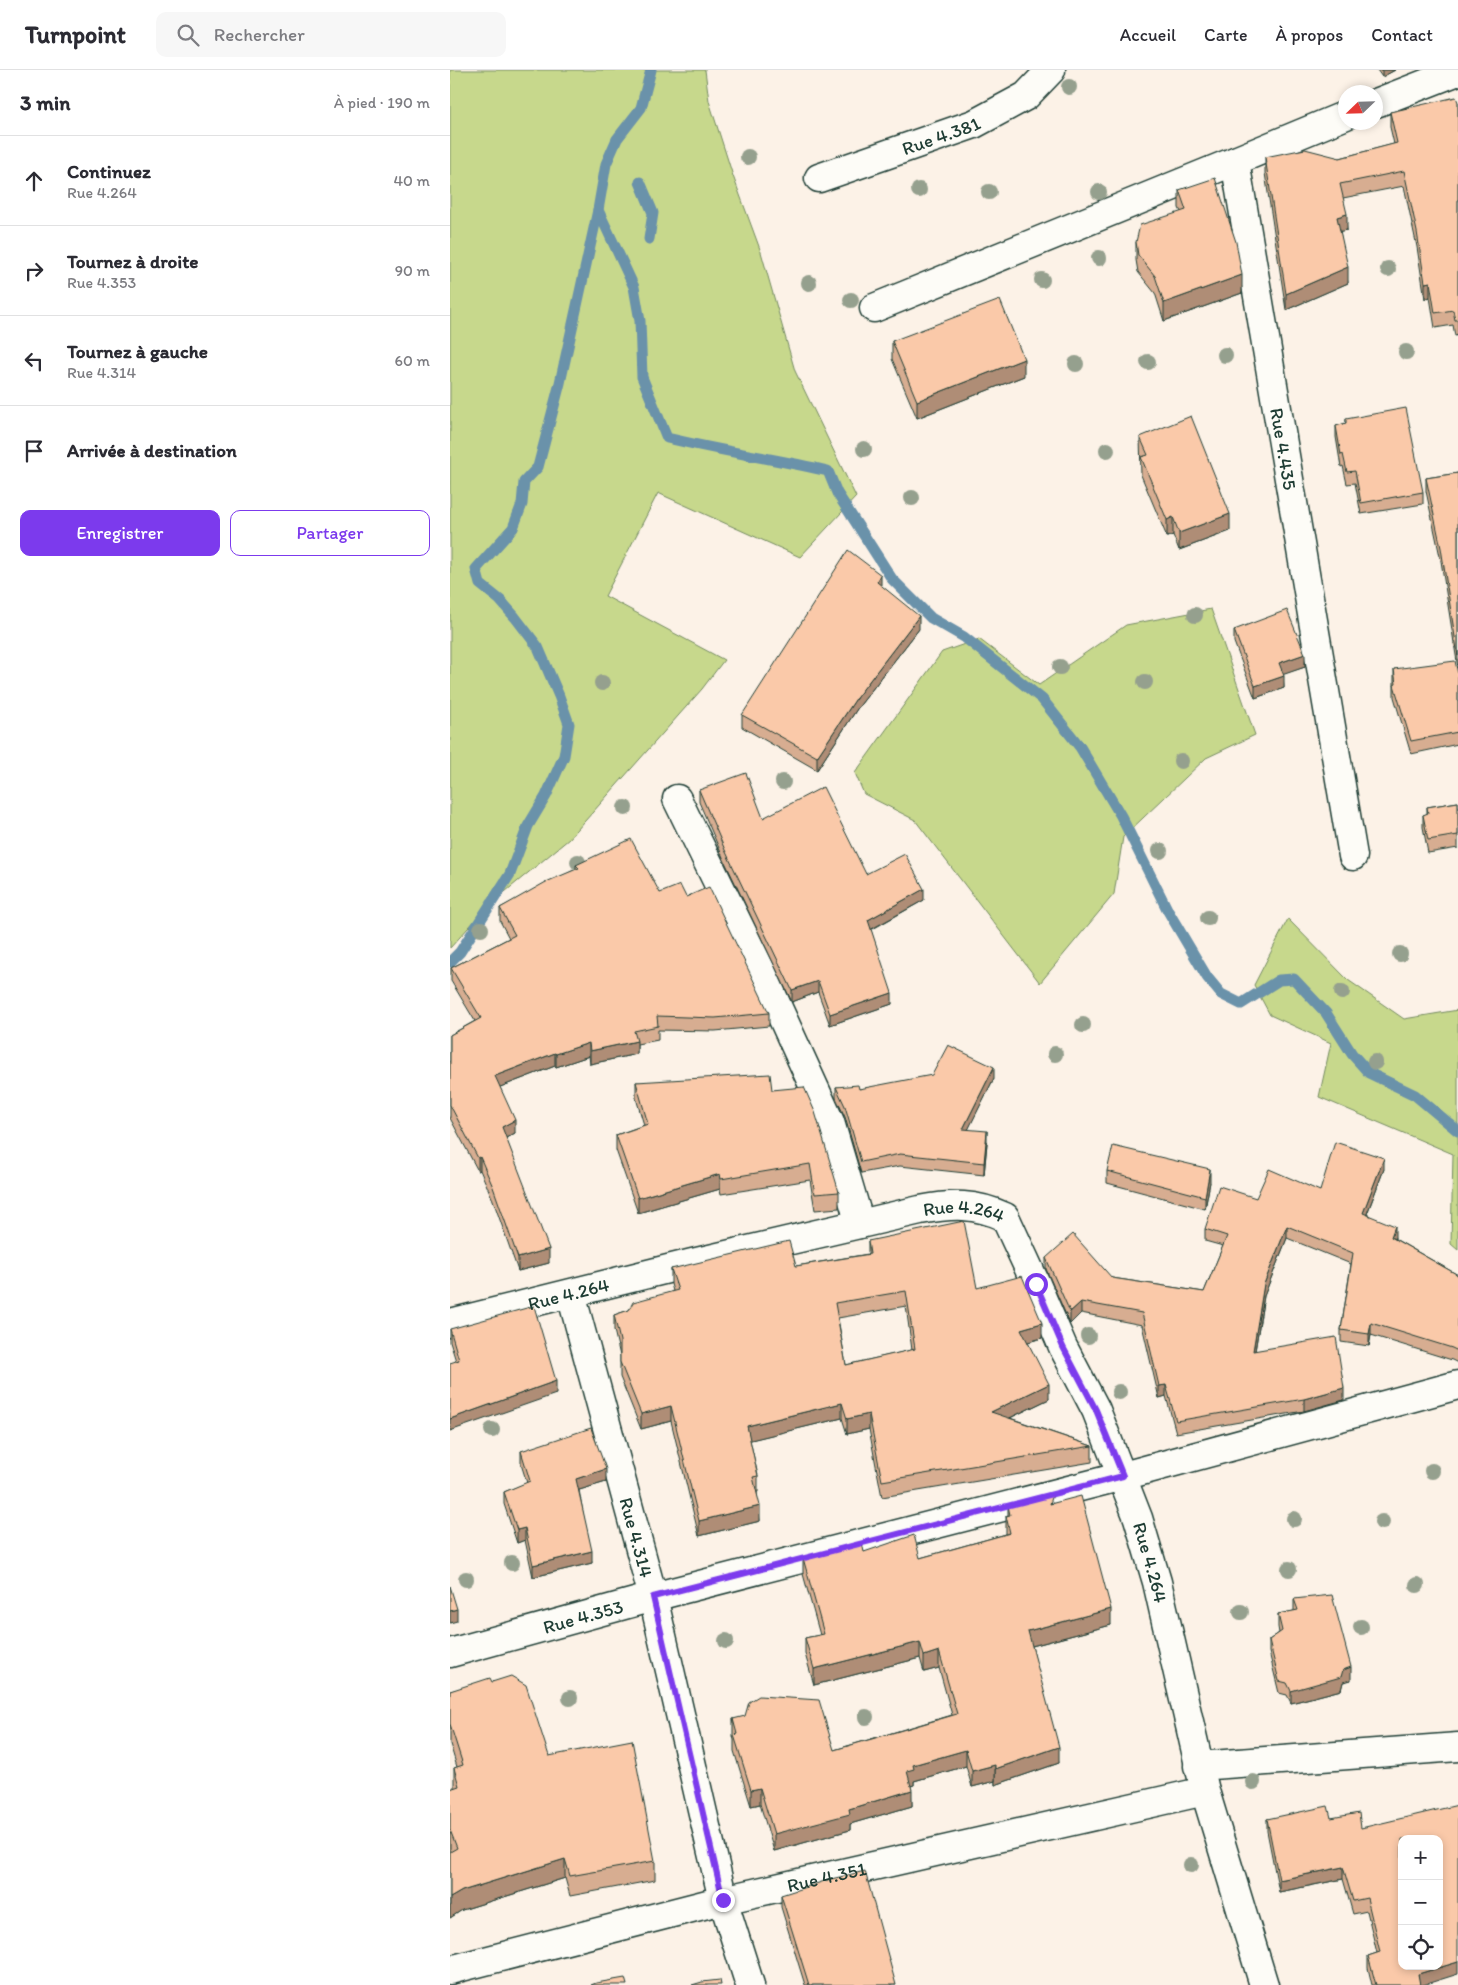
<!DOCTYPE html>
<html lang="fr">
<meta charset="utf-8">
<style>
body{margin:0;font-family:Itim,sans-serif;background:#f7f7f7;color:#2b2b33}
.controls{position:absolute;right:15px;bottom:15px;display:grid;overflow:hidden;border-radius:10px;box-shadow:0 2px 8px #0003}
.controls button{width:45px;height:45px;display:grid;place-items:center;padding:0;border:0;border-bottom:1px solid #e1e1e2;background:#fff;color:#2b2b33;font:25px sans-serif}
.compass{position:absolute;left:888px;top:15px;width:45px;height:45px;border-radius:50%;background:#fff;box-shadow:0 2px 8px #0003;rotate:247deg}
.stop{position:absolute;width:15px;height:15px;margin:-11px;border:4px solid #7c3aed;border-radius:50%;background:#fff}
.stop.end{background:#7c3aed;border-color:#fff;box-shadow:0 1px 5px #0008}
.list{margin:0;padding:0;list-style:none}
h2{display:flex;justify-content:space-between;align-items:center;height:65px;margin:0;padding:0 20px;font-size:21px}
h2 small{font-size:16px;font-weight:400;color:#7c7c81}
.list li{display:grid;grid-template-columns:32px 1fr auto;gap:15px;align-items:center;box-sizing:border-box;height:90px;padding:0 20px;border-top:1px solid #e1e1e2}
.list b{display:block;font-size:19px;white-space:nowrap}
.list p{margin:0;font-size:16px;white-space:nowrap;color:#7c7c81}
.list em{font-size:16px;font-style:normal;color:#7c7c81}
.actions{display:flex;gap:10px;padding:15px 20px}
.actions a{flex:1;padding:11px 0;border:1px solid #7c3aed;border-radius:10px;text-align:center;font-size:18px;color:#7c3aed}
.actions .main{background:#7c3aed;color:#fff}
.icon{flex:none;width:28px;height:28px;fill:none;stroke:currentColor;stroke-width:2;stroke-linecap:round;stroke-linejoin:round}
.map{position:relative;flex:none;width:1008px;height:1915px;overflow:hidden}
header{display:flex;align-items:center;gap:30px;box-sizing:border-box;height:70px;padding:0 25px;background:#fff;border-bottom:1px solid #e1e1e2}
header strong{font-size:24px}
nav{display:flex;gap:28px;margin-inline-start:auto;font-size:18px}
.search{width:350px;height:45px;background:#f7f7f7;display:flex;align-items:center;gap:12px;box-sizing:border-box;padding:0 18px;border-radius:10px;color:#7c7c81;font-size:19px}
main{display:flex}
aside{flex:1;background:#fff}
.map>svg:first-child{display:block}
.green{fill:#c7d88c;stroke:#738a60}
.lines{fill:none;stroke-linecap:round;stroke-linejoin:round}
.stream{stroke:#6b92aa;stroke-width:11}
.minor-casing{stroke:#1f3d34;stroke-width:31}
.minor{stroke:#fdfcf7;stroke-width:28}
.tree{fill:#95a08e}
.wall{fill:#d7ad91;stroke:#1f3d34;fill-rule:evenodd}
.shaded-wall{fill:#af8d76;stroke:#1f3d34}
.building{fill:#fac9a9;stroke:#1f3d34;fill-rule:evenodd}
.route{stroke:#7c3aed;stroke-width:6}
.labels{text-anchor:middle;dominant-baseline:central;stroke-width:4;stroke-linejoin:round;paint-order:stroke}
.street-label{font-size:19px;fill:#1f3d34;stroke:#fdfcf7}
</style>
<header>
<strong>Turnpoint</strong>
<div class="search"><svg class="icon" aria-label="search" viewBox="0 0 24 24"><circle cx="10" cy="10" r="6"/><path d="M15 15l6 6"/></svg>Rechercher</div>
<nav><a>Accueil</a><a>Carte</a><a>À propos</a><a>Contact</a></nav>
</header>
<main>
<aside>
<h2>3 min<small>À pied · 190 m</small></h2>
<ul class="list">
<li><svg class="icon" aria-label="ahead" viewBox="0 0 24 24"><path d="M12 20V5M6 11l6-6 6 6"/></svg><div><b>Continuez</b><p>Rue 4.264</p></div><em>40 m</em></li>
<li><svg class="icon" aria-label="right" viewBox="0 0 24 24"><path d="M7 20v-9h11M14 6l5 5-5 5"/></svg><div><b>Tournez à droite</b><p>Rue 4.353</p></div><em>90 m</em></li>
<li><svg class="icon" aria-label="left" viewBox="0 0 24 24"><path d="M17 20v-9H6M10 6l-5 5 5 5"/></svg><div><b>Tournez à gauche</b><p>Rue 4.314</p></div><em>60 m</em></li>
<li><svg class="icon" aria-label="arrive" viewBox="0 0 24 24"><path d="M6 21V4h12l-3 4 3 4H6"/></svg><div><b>Arrivée à destination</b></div></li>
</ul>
<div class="actions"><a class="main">Enregistrer</a><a>Partager</a></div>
</aside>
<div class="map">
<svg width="1008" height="1915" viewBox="0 0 1008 1915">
<rect width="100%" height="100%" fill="#fcf2e7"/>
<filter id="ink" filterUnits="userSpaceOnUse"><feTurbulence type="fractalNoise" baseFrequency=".02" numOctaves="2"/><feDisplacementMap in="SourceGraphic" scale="10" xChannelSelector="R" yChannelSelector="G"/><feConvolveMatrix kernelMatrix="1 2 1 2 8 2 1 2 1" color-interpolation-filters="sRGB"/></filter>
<g filter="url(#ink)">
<!-- green -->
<g class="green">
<polygon points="0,0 255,0 259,31 283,106 311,182 345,301 406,427 350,487 208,423 155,526 274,590 252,619 119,769 38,836 0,878"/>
<polygon points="761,539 805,665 756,688 673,767 664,824 590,913 465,750 414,724 405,703 492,582 529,569 589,615 676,555"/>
<polygon points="838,849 898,910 954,949 1008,940 1008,1180 1001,1174 1003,1084 869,1027 881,973 820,945 804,915"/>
</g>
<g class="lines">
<!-- stream -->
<g class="stream">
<path d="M201 0 191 38 167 69 156 94 148 140 184 217 190 251 192 307 217 368C271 381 325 389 378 401L387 423 442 509 481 548 514 567 592 629 630 677 671 746 718 841 757 907 771 924 791 934 829 910 844 909 876 943 902 984 919 1003 965 1025 1008 1061"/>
<polyline points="190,112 203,143 199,169"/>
<polyline points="0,892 10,882 60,804 78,756 96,726 114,686 119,654 109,626 88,577 65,547 50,530 30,514 26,499 63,458 72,434 74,412 88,397 110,313 148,140"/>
</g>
<!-- minor casing -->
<g class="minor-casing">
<g id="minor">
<polyline points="926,33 1008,1"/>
<path id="s1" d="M896 45 785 91 903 786"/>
<path id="s2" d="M369 108 524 54 576 26 601 0"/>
<polyline points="424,238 785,91"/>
<polyline points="227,729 312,903 380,1052 410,1154"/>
<path id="s3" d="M121 1224 203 1527 273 1830 300 1915"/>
<path id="s4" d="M0 1253 242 1193 470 1140C503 1134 525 1133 555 1147L586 1214 613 1277 646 1340 688 1448 707 1512 755 1721 814 1915"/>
<path id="s5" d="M0 1583 203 1527 673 1406 1008 1315"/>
<polyline points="748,1696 1008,1677"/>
<path id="s6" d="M0 1900 273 1830 755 1721"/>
</g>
</g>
<!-- minor -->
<use href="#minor" class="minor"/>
</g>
<!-- trees -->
<g class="tree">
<circle cx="619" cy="17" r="8"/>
<circle cx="298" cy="87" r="8"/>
<circle cx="469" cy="120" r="8"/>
<circle cx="539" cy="122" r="8"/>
<circle cx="649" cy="122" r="8"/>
<circle cx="649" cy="188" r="8"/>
<circle cx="938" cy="199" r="8"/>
<circle cx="592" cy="210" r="8"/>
<circle cx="359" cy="213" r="8"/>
<circle cx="401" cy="230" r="8"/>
<circle cx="956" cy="282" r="8"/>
<circle cx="775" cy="285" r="8"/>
<circle cx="698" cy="292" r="8"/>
<circle cx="626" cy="294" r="8"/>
<circle cx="414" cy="379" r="8"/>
<circle cx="657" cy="380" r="8"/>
<circle cx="462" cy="428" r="8"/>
<circle cx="745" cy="545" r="8"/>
<circle cx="610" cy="597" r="8"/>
<circle cx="695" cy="612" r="8"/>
<circle cx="152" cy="613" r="8"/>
<circle cx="731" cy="691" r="8"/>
<circle cx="333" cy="712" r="8"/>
<circle cx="175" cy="738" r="8"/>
<circle cx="710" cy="781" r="8"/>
<circle cx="128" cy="792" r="8"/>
<circle cx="758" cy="848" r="8"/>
<circle cx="31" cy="859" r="8"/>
<circle cx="950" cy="884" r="8"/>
<circle cx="892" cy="922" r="8"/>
<circle cx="633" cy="955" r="8"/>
<circle cx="605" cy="984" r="8"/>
<circle cx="925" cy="992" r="8"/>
<circle cx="638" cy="1266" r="8"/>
<circle cx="669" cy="1322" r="8"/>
<circle cx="42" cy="1360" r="8"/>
<circle cx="982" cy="1401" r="8"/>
<circle cx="844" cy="1449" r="8"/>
<circle cx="932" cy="1452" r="8"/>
<circle cx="62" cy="1493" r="8"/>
<circle cx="839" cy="1499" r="8"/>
<circle cx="16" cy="1509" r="8"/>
<circle cx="967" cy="1515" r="8"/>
<circle cx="791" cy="1542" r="8"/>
<circle cx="911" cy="1557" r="8"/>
<circle cx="276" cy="1571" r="8"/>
<circle cx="120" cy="1628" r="8"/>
<circle cx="416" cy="1647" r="8"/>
<circle cx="803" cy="1712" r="8"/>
<circle cx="741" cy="1795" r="8"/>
</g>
<!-- wall -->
<g class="wall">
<polygon points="927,0 945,0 932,7"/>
<polygon points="1008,32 1008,265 1005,266 1003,255 985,258 980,227 975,229 967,177 954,116 893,128 897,160 890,161 898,213 836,240 815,103 815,87 890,88 944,74 940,57 940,42"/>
<polygon points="729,120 792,223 714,251 705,223 688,202 686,190 686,172 731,142 729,138"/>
<polygon points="442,271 574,306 467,348 442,289"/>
<polygon points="896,349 973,422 973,434 911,444 905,413 897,414 893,396 891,397 886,367 886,356 896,353"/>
<polygon points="690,367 780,461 729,480 723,465 717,467 691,405"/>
<polygon points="1008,403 1008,598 991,491 976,421 976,408"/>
<polygon points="431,515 469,559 407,639 367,700 292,657 292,645"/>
<polygon points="784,560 855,597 833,604 834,618 805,628 784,572"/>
<polygon points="944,599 1008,604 1008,674 961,684 944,627"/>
<polygon points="249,720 313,748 416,804 474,830 421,860 442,934 380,955 368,922 342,932 275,792 249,732"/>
<polygon points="1008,732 1008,778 978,783 973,757 973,745 977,744 977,737"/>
<polygon points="126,795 210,823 236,827 319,943 319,956 265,961 208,960 208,970 187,974 187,984 140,994 139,986 106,997 105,996 50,1017 65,1063 56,1068 99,1193 68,1201 43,1130 30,1100 28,1101 0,1048 0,965 25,951 1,911 1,898 59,868 50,851 50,838 126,799"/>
<polygon points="544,1008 518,1059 537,1073 534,1105 450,1096 411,1103 395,1047 386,1028 386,1017 409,1019"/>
<polygon points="186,1012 322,1020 389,1122 389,1138 365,1140 360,1110 271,1124 270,1119 188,1143 166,1080 166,1065 194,1055 186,1028"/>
<polygon points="934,1099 917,1144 945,1167 945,1169 1008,1205 1008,1293 1002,1290 921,1265 919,1276 891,1272 891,1260 901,1194 837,1168 814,1226 805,1281 894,1330 854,1341 726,1363 716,1326 709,1328 692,1255 631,1243 620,1254 596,1199 596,1188 662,1208 754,1222 773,1176 755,1171 755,1159 806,1128 870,1121"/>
<polygon points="657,1101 760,1112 755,1139 657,1113"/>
<path d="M418 1171 527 1218 592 1268 578 1272 599 1329 560 1348 642 1376V1392L432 1427 419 1359 397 1364 392 1348 300 1370 308 1406V1422H307L310 1451 249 1466 221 1351 191 1359 170 1307V1286L164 1260V1245L179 1240 223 1221 221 1214V1199L346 1196 418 1184ZM456 1236 462 1280 396 1295 388 1248Z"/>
<polygon points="0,1259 106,1324 6,1291 0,1272"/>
<polygon points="71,1381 156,1412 129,1420 142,1493 83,1507 75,1470 67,1473 54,1434 54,1422 77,1413 71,1394"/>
<polygon points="603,1433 661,1555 582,1576 609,1693 545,1715 545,1711 522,1717 516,1696 464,1711 464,1715 461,1715 462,1736 400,1754 400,1760 324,1781 310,1734 301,1736 284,1681 284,1670 283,1666 283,1649 384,1680 502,1645 489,1598 474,1602 470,1588 364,1615 355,1584 355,1568 370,1565 353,1504 353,1488 414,1482 470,1488 556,1464 556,1446 558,1445 558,1436"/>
<polygon points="844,1529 901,1610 893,1612 891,1620 841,1633 837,1625 829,1623 819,1582 819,1570 829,1563 828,1557 828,1544 844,1541"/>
<polygon points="42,1612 99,1686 205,1791 205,1810 120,1826 115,1808 12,1840 0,1848 0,1782 1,1782 0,1780 0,1719 4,1718 4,1698 7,1697 0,1674 0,1621"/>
<polygon points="881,1748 911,1758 973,1915 922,1915 918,1898 918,1886 927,1883 917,1841 903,1844 893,1809 829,1822 817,1761 817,1749"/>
<polygon points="331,1825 446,1915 355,1915 331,1837"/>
</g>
<!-- shaded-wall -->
<g class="shaded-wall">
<polygon points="932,0 945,0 932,7"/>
<polygon points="897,144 897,160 887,162 887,147"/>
<polygon points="898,197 898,213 836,240 836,224"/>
<polygon points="792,205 792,223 714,251 714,233"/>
<polygon points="980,212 980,227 975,229 975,213"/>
<polygon points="574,289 574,306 467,348 467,331"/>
<polygon points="780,444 780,461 729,480 729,463"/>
<polygon points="723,447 723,465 717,467 717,450"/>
<polygon points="431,505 431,518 427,512"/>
<polygon points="469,546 469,559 407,639 367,700 367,687 407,627"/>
<polygon points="855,584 855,597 829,606 829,593"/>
<polygon points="834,606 834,618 805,628 805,616"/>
<polygon points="474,819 474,830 418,861 418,850"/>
<polygon points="368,911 368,922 342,932 342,920"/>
<polygon points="442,923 442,934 380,955 380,944"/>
<polygon points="187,971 187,984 140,994 140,981"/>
<polygon points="139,973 139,986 106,997 106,984"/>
<polygon points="105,983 105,996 45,1019 45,1006"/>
<polygon points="544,997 544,1008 513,1070 513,1059"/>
<polygon points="65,1050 65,1063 52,1070 52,1057"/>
<polygon points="537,1061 537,1073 534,1105 534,1093"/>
<polygon points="30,1087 30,1100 28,1101 28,1088"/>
<polygon points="934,1088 934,1099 913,1154 913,1143"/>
<polygon points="760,1099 760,1112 755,1139 755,1127"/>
<polygon points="270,1104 270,1119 188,1143 188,1128"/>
<polygon points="837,1156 837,1168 814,1226 803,1293 803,1281 814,1214"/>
<polygon points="945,1156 945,1167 941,1178 941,1167"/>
<polygon points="99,1179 99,1193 68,1201 68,1188"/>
<polygon points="631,1232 631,1243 620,1254 620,1242"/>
<polygon points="592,1253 592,1268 571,1274 571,1259"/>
<polygon points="921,1253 921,1265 919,1276 919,1264"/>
<polygon points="106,1311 106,1324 0,1361 0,1349"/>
<polygon points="599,1314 599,1329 541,1357 541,1342"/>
<polygon points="716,1315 716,1326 709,1328 709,1316"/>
<polygon points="894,1318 894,1330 854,1341 854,1329"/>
<polygon points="392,1333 392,1348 297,1371 297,1356"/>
<polygon points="221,1336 221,1351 191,1359 191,1344"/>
<polygon points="419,1344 419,1359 397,1364 397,1349"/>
<polygon points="156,1399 156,1412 126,1421 126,1409"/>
<polygon points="310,1436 310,1451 249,1466 249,1451"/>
<polygon points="75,1458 75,1470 67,1473 67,1460"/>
<polygon points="142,1481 142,1493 83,1507 83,1495"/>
<polygon points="7,1539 7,1551 0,1553 0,1541"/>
<polygon points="661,1539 661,1555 578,1577 578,1561"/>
<polygon points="470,1572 470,1588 364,1615 364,1599"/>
<polygon points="489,1581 489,1598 474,1602 474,1586"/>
<polygon points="901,1597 901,1610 893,1612 891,1620 841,1633 841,1621"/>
<polygon points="609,1677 609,1693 545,1715 545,1699"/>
<polygon points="516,1680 516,1696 464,1711 464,1715 457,1717 457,1701 463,1695"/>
<polygon points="545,1695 545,1711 522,1717 522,1701"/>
<polygon points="310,1718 310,1734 301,1736 301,1720"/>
<polygon points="462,1720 462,1736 400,1754 400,1760 324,1781 324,1764 399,1739"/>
<polygon points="115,1789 115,1808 12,1840 0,1848 0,1828 12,1821"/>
<polygon points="893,1797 893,1809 829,1822 829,1810"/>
<polygon points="1008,1892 1008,1904 973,1915 968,1915 968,1904"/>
</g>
<!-- building -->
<g class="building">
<polygon points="1006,27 1008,32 1008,250 1005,250 1003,240 985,243 980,212 975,213 967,162 954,101 890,114 897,144 887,147 898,197 836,224 815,87 855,79 890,88 947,73 940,42"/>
<polygon points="765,108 786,172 792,205 714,233 705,206 688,185 686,172 690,155 736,140 729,120"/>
<polygon points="550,230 574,289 467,331 442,271"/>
<polygon points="956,338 973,422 911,433 905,401 897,402 893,384 891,385 886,356 896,353 896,349"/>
<polygon points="741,346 780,444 729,463 723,447 717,450 691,387 698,385 690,367"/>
<polygon points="1008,403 1008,586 991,478 976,408"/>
<polygon points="398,480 431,505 427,512 469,546 407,627 367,687 292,645"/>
<polygon points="837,540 855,584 829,593 834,606 805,616 784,560"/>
<polygon points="1005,591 1008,604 1008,662 961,671 944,615 946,614 944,599"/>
<polygon points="296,703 313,748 373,717 416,804 455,784 474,819 418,850 442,923 380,944 368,911 342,920 275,780 249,720"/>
<polygon points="1008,732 1008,765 978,770 973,745 978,743 977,737"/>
<polygon points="181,769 210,823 230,815 236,827 259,817 319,943 265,948 207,946 208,956 184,961 187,971 140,981 139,973 106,984 105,983 45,1006 65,1050 52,1057 99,1179 68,1188 43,1117 30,1087 28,1088 0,1035 0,965 31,948 1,898 65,865 50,838 96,812 129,798 126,795"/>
<polygon points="498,975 544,997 513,1059 537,1061 534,1093 450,1084 411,1092 395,1036 386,1017 408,1015 409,1019 482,1005"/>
<polygon points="320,1004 322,1020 354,1017 365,1042 389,1122 365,1124 360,1094 271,1109 270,1104 188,1128 166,1065 198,1054 186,1012"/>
<polygon points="885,1072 934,1088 913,1143 945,1156 941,1167 1008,1205 1008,1281 1002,1278 921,1253 919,1264 891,1260 903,1183 837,1156 814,1214 803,1281 886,1267 894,1318 854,1329 726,1351 716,1315 709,1316 692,1243 631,1232 620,1242 596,1188 623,1164 662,1208 754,1222 777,1166 755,1159 769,1116 806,1128 819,1099 870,1121"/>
<polygon points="663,1076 760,1099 755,1127 657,1101"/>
<path d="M514 1151 527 1218 572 1206 592 1253 571 1259 599 1314 541 1342 642 1376 432 1411 419 1344 397 1349 392 1333 297 1356 308 1406 303 1407 310 1436 249 1451 221 1336 191 1344 170 1292V1271L164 1245 179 1240 183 1232 228 1220 221 1199 339 1171 346 1196 420 1184 418 1171ZM456 1221 465 1279 396 1295 385 1233Z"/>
<polygon points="84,1236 106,1311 0,1349 0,1293 9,1290 0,1259"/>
<polygon points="141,1358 156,1399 126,1409 142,1481 83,1495 75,1458 67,1460 54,1422 80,1411 71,1381"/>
<polygon points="603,1424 600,1434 631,1426 661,1539 578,1561 609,1677 545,1699 545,1695 522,1701 516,1680 463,1695 464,1699 457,1701 462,1720 399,1739 400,1744 324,1764 310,1718 301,1720 284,1665 287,1664 283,1649 295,1646 299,1632 309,1626 369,1630 384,1680 507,1644 489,1581 474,1586 470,1572 364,1599 355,1568 374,1564 353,1488 412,1473 414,1482 464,1465 470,1488 560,1463 556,1446 560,1445 558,1436"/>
<polygon points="0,1516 7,1539 0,1541"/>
<polygon points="882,1525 901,1597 893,1600 891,1607 841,1621 837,1613 829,1611 819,1570 832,1561 828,1544 848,1540 844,1529"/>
<polygon points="61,1606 76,1615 99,1686 182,1670 205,1791 120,1806 115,1789 12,1821 0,1828 0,1782 7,1778 0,1760 0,1719 9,1716 4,1698 13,1695 0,1654 0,1621 40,1608 42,1612"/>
<path d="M1008 1735V1892L968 1904 970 1915H926L918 1886 930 1882 917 1828 903 1831 893 1797 829 1810 817 1749 878 1736 881 1748 909 1743 911 1758ZM952 1769H989V1896H952Z"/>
<polygon points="415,1801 446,1915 359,1915 331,1825 381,1809"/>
<polygon points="175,1908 177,1915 141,1915 146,1913"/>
<polygon points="270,1910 271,1915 242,1915 252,1912"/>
</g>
</g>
<g class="lines" filter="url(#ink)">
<!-- route -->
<polyline class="route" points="273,1830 203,1527 673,1406 646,1340 613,1277 586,1214"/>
</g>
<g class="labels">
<!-- street labels -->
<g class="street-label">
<text stroke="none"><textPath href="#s2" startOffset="129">Rue 4.381</textPath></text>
<text stroke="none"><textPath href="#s1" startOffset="412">Rue 4.435</textPath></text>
<text stroke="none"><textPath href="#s4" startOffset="528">Rue 4.264</textPath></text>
<text stroke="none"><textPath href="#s4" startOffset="122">Rue 4.264</textPath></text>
<text stroke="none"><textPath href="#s3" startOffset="252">Rue 4.314</textPath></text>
<text stroke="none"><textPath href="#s4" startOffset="946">Rue 4.264</textPath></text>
<text stroke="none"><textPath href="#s5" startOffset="138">Rue 4.353</textPath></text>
<text stroke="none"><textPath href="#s6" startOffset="388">Rue 4.351</textPath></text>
</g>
</g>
</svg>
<div class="controls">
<button>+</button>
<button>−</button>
<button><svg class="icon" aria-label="locate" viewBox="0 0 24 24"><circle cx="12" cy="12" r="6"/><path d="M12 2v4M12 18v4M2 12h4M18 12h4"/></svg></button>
</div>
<svg class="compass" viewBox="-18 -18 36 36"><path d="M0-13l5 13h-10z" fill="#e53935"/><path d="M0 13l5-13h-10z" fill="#7c7c81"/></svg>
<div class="stop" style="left:586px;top:1214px"></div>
<div class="stop end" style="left:273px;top:1830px"></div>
</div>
</main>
